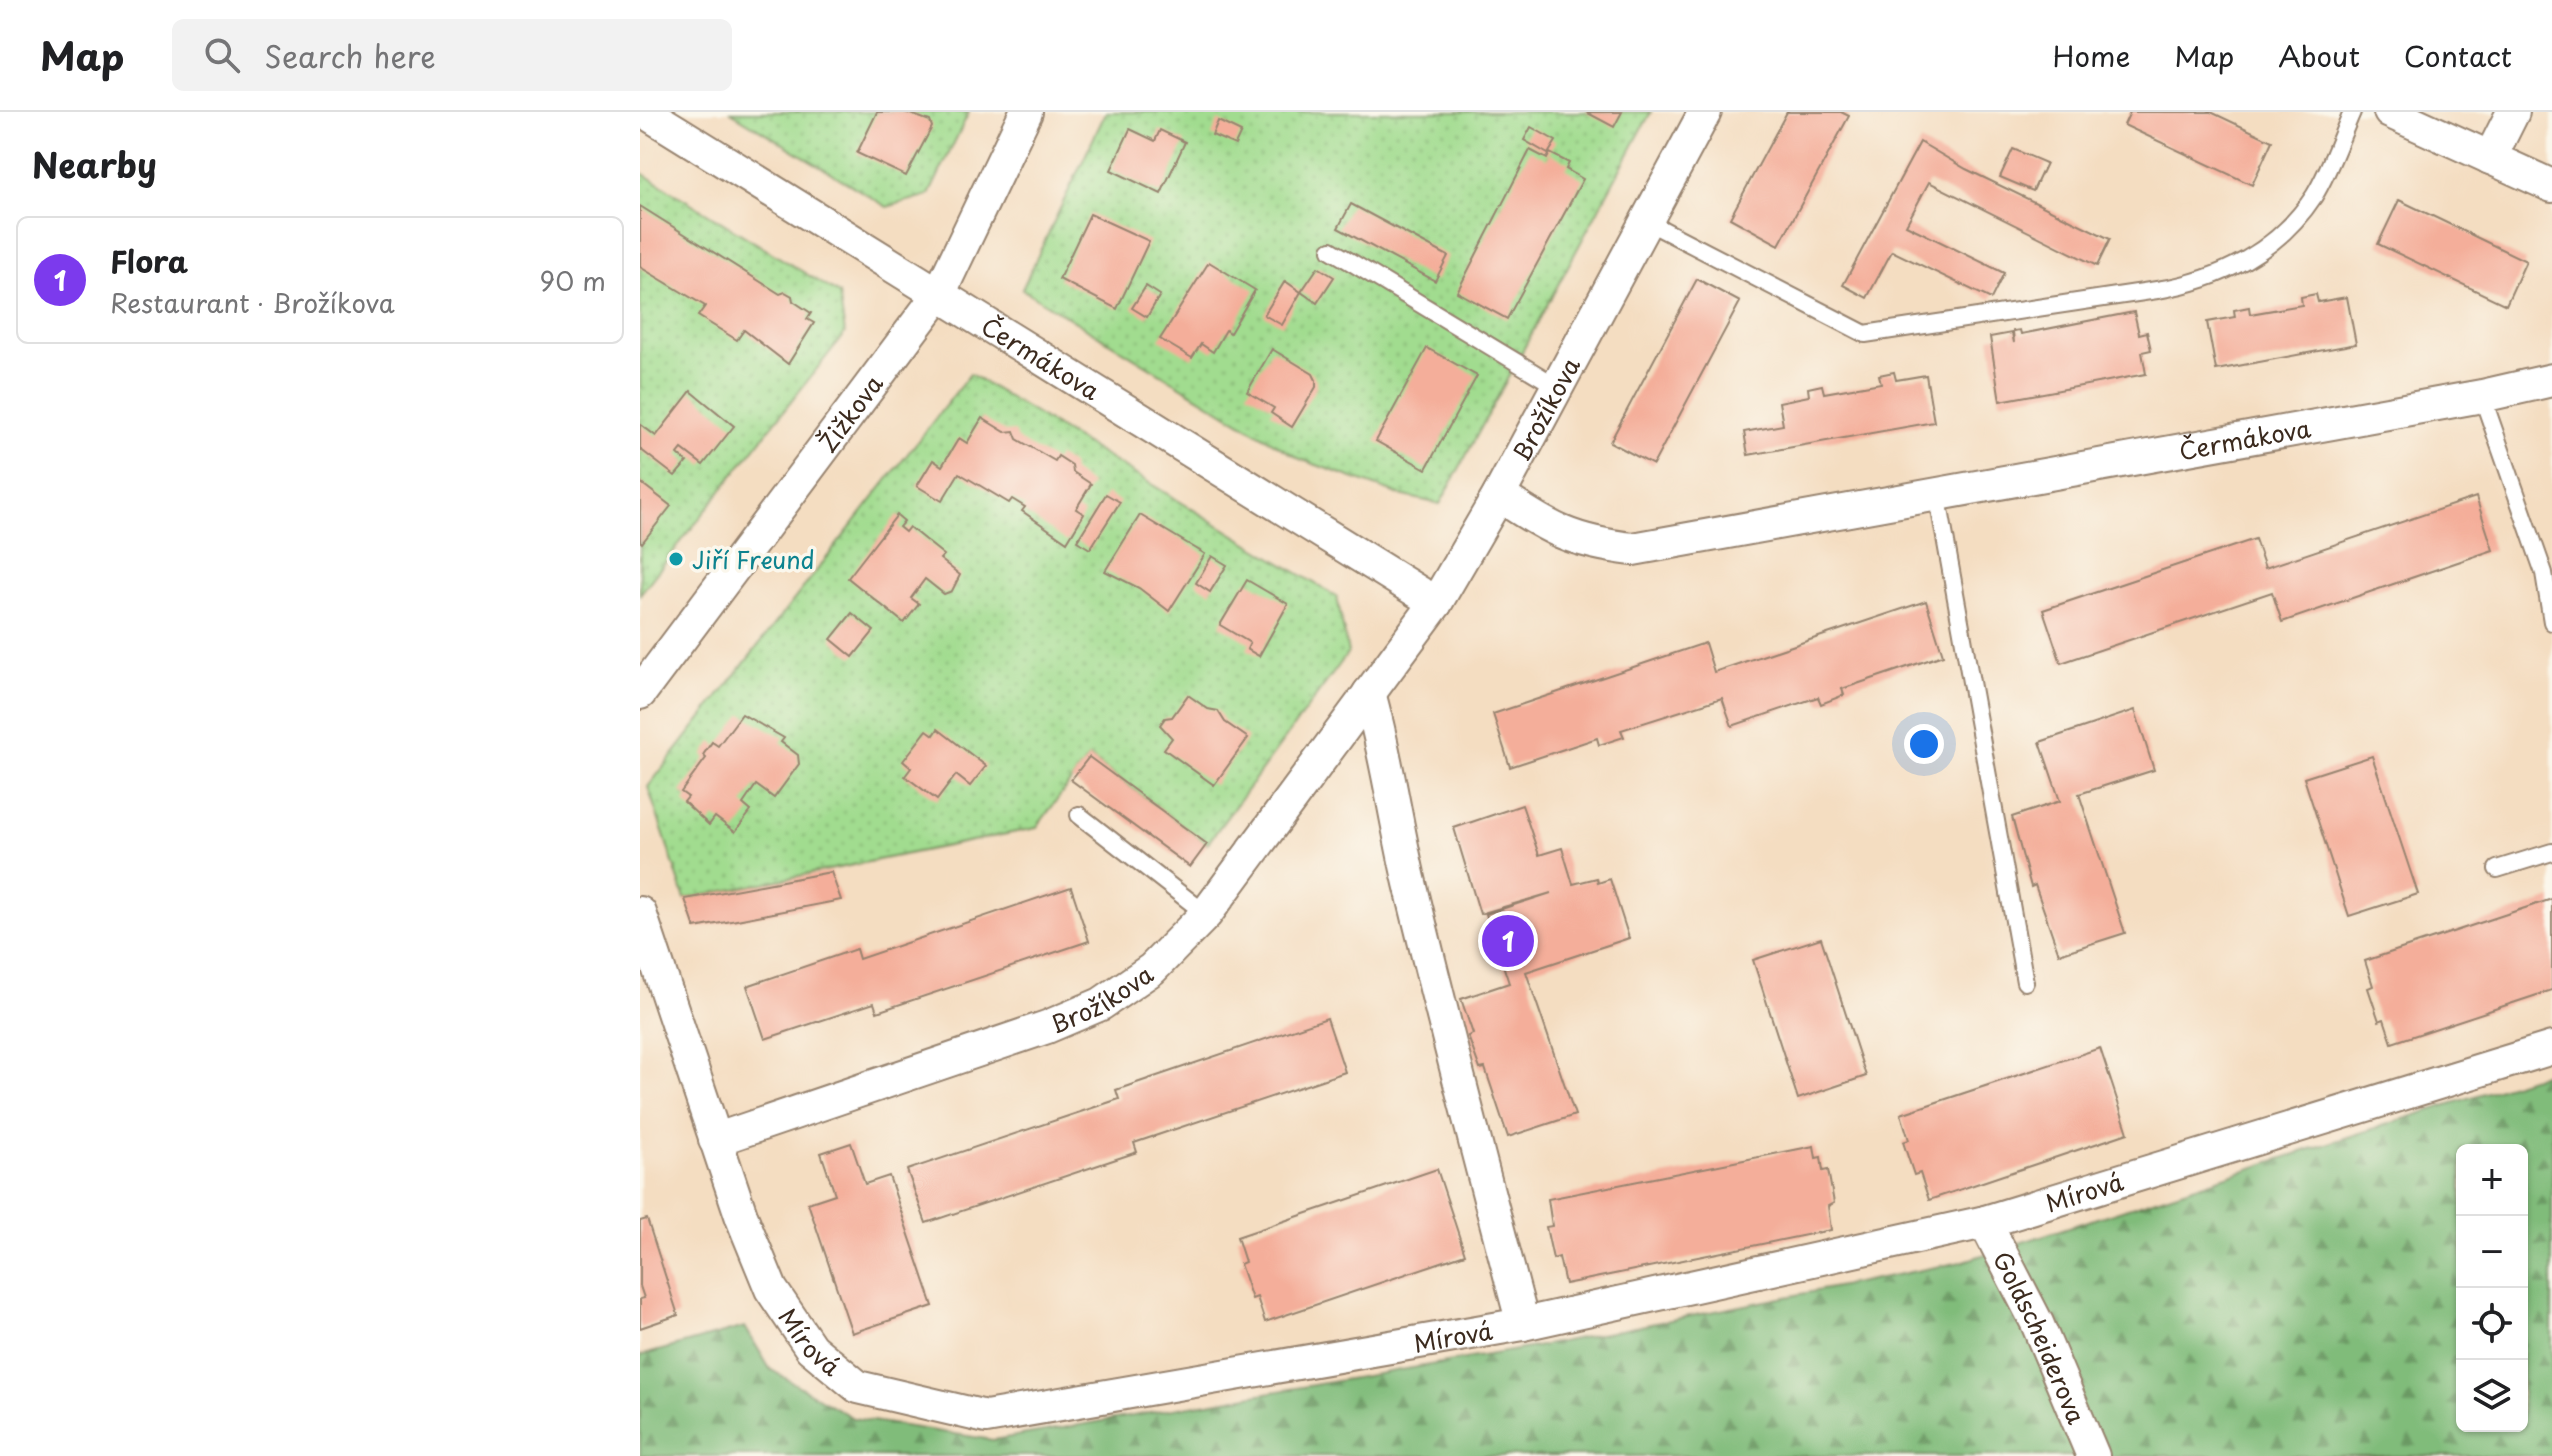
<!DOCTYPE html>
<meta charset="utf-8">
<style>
body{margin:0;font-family:"Playpen Sans",sans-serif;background:#f2f2f2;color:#202124}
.controls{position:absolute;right:24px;bottom:24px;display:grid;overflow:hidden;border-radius:12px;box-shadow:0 2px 6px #0004}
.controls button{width:72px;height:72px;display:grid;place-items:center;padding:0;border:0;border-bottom:2px solid #e0e0e0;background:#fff;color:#202124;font:40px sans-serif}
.you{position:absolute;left:1284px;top:632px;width:28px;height:28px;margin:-20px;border:6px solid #fff;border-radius:50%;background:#1a73e8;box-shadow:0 0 0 12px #1a73e833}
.badge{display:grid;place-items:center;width:52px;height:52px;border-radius:50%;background:#7c3aed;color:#fff;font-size:26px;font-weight:700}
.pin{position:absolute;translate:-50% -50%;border:4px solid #fff;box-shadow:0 2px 8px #0006}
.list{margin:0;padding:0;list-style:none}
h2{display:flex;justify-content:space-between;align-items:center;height:104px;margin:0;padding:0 32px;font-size:34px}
h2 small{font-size:26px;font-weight:400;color:#757577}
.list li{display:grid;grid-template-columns:52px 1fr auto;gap:24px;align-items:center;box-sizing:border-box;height:128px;margin:0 16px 16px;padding:0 16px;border:2px solid #e0e0e0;border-radius:12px}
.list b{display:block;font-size:30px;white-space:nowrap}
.list p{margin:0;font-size:26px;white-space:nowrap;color:#757577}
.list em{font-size:26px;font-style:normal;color:#757577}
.icon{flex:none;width:44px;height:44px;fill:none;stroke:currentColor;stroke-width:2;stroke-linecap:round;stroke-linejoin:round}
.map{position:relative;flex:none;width:1912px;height:1344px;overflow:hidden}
header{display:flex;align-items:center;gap:48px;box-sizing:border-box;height:112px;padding:0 40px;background:#fff;border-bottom:2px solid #e0e0e0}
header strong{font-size:38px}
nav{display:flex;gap:44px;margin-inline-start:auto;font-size:28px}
.search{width:560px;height:72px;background:#f2f2f2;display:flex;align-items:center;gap:20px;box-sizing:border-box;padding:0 28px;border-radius:12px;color:#757577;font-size:30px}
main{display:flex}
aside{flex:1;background:#fff}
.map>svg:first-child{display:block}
.forest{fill:url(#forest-firs);stroke:#5e734c;stroke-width:2;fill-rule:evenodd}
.park{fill:url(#park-dots);stroke:#6e8356;stroke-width:2}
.building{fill:#f4ae9a}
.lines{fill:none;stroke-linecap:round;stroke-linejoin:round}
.lane-casing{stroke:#988470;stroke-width:20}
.street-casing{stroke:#988470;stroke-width:36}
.lane{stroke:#fff;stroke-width:16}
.street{stroke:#fff;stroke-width:32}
.culture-dot{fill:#0f9aa8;stroke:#fbf7ec;stroke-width:3}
.labels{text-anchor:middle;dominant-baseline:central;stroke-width:7;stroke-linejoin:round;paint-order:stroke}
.street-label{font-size:24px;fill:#3b2a1e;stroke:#fbf7ec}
.culture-label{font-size:24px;fill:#0d838f;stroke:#fbf7ec;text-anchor:start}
</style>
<header>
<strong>Map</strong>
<div class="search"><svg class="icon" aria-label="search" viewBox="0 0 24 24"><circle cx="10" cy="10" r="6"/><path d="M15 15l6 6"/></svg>Search here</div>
<nav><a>Home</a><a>Map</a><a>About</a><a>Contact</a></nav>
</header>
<main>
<aside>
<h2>Nearby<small></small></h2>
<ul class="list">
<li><span class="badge">1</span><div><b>Flora</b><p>Restaurant · Brožíkova</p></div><em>90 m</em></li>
</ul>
</aside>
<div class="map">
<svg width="1912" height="1344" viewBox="0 0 1912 1344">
<defs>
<pattern id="forest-firs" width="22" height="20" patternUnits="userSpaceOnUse" patternTransform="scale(2)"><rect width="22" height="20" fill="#80bc7a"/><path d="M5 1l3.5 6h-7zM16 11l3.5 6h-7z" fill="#6a9963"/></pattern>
<pattern id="park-dots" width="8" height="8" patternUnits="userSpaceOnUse" patternTransform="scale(2)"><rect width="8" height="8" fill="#a1dc8f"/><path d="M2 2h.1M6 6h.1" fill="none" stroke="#8cbd7b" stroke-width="1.8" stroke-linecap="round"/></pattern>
</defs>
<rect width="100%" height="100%" fill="#fbf7ec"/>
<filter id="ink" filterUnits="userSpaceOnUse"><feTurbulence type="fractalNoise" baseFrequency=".0125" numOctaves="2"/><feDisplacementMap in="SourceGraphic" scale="16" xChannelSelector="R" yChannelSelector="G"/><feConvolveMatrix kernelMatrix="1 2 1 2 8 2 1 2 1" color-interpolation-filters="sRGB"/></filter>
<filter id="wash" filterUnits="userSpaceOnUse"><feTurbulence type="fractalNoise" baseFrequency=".006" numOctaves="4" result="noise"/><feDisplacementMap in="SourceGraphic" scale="32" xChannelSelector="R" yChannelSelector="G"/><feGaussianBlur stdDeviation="1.8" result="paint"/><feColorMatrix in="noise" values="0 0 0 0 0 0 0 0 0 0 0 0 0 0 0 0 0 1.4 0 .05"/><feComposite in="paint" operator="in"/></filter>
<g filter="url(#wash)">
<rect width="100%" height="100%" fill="#f4ddc1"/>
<!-- forest -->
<path class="forest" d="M1912 959V1344H0V1244L105 1215 130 1257 213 1306 353 1328 900 1234 1321 1150ZM1822 1038H1882V1314H1822Z"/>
<!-- park -->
<g class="park">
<polygon points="91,0 329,0 289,83 247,95"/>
<polygon points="466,0 1011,0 800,392 760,383 660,347 382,177"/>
<polygon points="0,60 199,182 205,221 0,482"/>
<polygon points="330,262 697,485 708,541 567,732 449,645 396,716 45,787 8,675"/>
</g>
<g id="blocks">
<!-- building -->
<g class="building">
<polygon points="237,0 265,0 290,9 292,15 266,64 217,41"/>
<polygon points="946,0 982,0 974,15"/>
<polygon points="1147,0 1201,0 1209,4 1139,133 1090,106"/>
<polygon points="1490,0 1571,0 1632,29 1612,73 1484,13"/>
<polygon points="578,9 601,20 595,33 572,23"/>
<polygon points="891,15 916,29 908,42 884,28"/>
<polygon points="490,17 515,29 520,18 545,30 521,82 471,58"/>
<polygon points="1280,30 1326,57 1470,127 1457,154 1289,70 1266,113 1364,161 1351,187 1252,139 1227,186 1203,173"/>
<polygon points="1373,37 1406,51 1393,79 1360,65"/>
<polygon points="890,38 907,47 910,41 929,51 926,57 943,67 867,207 817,180"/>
<polygon points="1759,88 1886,149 1866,193 1738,132"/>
<polygon points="711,92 808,144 795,169 698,116"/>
<polygon points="0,94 140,182 145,180 152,184 153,189 171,201 167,207 174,211 148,252 104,218 97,228 58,204 65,194 0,155"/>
<polygon points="450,102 509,129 477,197 419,167"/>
<polygon points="569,150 615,178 590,221 586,218 573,240 561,232 552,246 520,227"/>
<polygon points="678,155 694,165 677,191 661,180 642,213 624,203 645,169 661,180"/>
<polygon points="1057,167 1100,190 1013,353 970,330"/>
<polygon points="506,174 520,183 507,205 492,196"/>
<polygon points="1676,182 1678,190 1707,185 1716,232 1576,258 1567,210 1595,205 1594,198 1609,195 1610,202 1662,193 1661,185"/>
<polygon points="1494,200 1499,222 1507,220 1511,238 1502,240 1506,262 1360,289 1350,225 1372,221 1374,231 1373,219 1380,218 1381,222"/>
<polygon points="787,236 837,264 786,357 736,329"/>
<polygon points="632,237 673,262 676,268 676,275 652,315 631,301 634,296 607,280"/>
<polygon points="1254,260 1256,268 1286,263 1294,310 1108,343 1104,320 1143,313 1139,290 1169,284 1168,276 1182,273 1184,281 1241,271 1239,263"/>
<polygon points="51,279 94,314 63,353 42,337 38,342 47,350 35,364 0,337 0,312 16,324"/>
<polygon points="342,306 365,320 374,319 377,327 415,349 418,344 432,353 433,360 451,372 436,397 444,402 427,430 382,399 385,395 372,387 369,391 319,361 302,389 277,374 293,348 302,354 319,326 327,331"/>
<polygon points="0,370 31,394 2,431 0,429"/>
<polygon points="466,382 480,390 450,437 437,429"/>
<polygon points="1836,385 1853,438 1642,510 1632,480 1421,551 1403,498 1615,427 1625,456"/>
<polygon points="257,403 264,409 259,415 265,420 269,415 304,443 300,447 320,463 312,479 304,482 285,467 271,486 279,492 264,511 208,466"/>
<polygon points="500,403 565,442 529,499 499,476 465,459"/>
<polygon points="572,444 587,453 570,480 556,471"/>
<polygon points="607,468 648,492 619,544 607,537 610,531 580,513"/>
<polygon points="1286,489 1303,543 1202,577 1204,583 1181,592 1178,585 1092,614 1082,586 981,618 984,625 959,633 957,626 870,655 853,602 1065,531 1074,560"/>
<polygon points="212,501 234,519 213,545 191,527"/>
<polygon points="548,583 568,597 578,599 585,610 608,626 574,673 524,637 532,626 520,613 525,606 532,605"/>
<polygon points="1495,598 1514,658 1439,682 1485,821 1419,842 1395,773 1391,775 1372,705 1420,689 1400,630"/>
<polygon points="102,602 144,626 141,630 158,643 159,652 134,686 116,673 103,692 111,699 95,720 75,705 69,713 44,690 48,685 41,680 66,646 63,643 72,630 78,634"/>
<polygon points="298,617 346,654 330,674 316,663 297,688 265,664 271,656 263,649 287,618 294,623"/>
<polygon points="1732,644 1778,782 1709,804 1664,666"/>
<polygon points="449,645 567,732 550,755 431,668"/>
<polygon points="882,693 899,743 922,736 933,772 957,766 958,771 970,767 989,826 886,860 935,1003 868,1025 845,956 840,957 828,924 833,922 821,887 869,871 846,802 911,781 840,802 814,716"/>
<polygon points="191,760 201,788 55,816 45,787"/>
<polygon points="431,775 449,829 237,900 234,891 125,927 107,874 216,837 219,847"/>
<polygon points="1912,787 1912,878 1752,931 1744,907 1739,909 1728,876 1733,874 1725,849"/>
<polygon points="1181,826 1226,964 1158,987 1113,848"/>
<polygon points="687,906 705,960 494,1031 497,1040 286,1111 267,1058 479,987 476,978"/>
<polygon points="1460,936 1488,1021 1289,1088 1280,1061 1274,1063 1263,1030 1269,1028 1261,1002"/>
<polygon points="211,1031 225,1072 249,1064 293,1194 212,1221 168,1091 195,1082 181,1041"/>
<polygon points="1174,1034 1176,1046 1181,1045 1183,1059 1188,1058 1194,1091 1188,1094 1191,1118 925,1172 919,1145 913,1147 906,1115 912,1114 908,1087"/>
<polygon points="797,1057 825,1142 625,1210 617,1185 612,1187 600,1152 605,1150 597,1125"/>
<polygon points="7,1107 38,1203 0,1216 0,1187 4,1186 0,1174 0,1109"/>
</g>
</g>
</g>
<g filter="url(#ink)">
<use href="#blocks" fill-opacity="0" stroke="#988470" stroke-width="2"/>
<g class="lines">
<!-- lane casing -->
<g class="lane-casing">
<g id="lane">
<path d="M1006 109 1225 222 1517 178C1580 168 1638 139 1674 84 1690 58 1700 27 1712 0"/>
<polyline points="691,138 916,274"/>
<polyline points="1842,284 1904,461 1912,510"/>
<polyline points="1297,381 1385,870"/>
<polyline points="439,703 566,802"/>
<polyline points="1857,757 1912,740"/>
</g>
</g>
<!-- street casing -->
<g class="street-casing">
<g id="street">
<path id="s1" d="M5 0 796 491"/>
<polyline points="1750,0 1912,74"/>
<polyline points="1850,46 1873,0"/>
<path id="s2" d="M859 383C909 417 932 430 993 437L1842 284 1912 268"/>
<path id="s3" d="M0 581 299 182 386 0"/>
<path d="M729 581C747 644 755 708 770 771 806 919 844 1066 883 1212"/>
<path id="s4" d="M0 801 102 1106 131 1177 171 1236 218 1275 346 1305 883 1212 1345 1110 1912 936"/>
<path id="s5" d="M75 1028 407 915 461 892 512 857 566 802 796 491 859 383 1065 0"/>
<path id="s6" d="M1345 1110 1397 1211 1453 1344"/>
</g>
</g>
<!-- lane -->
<use href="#lane" class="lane"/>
<!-- street -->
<use href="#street" class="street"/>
</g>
</g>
<!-- markers -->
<circle class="culture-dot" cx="36" cy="447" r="8"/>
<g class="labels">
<!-- street labels -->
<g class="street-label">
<text stroke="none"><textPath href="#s1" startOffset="466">Čermákova</textPath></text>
<text stroke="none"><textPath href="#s5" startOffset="1158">Brožíkova</textPath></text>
<text stroke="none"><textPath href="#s3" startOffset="350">Žižkova</textPath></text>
<text stroke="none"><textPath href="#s2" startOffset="768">Čermákova</textPath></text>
<text stroke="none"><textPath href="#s5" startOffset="412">Brožíkova</textPath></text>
<text stroke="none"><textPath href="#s4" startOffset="1784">Mírová</textPath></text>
<text stroke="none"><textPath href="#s4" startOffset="1136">Mírová</textPath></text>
<text stroke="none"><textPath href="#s6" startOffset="128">Goldscheiderova</textPath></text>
<text stroke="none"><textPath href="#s4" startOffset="464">Mírová</textPath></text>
</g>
<!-- culture labels -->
<g class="culture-label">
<text x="52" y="447">Jiří Freund</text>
</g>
</g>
</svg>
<div class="controls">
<button>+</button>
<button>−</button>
<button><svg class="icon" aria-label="locate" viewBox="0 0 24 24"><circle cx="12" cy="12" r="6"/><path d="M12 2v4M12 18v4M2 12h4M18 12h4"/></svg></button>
<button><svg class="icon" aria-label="layers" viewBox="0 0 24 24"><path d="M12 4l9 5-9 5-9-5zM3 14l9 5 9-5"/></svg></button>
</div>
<div class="you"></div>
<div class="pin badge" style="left:868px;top:829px">1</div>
</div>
</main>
